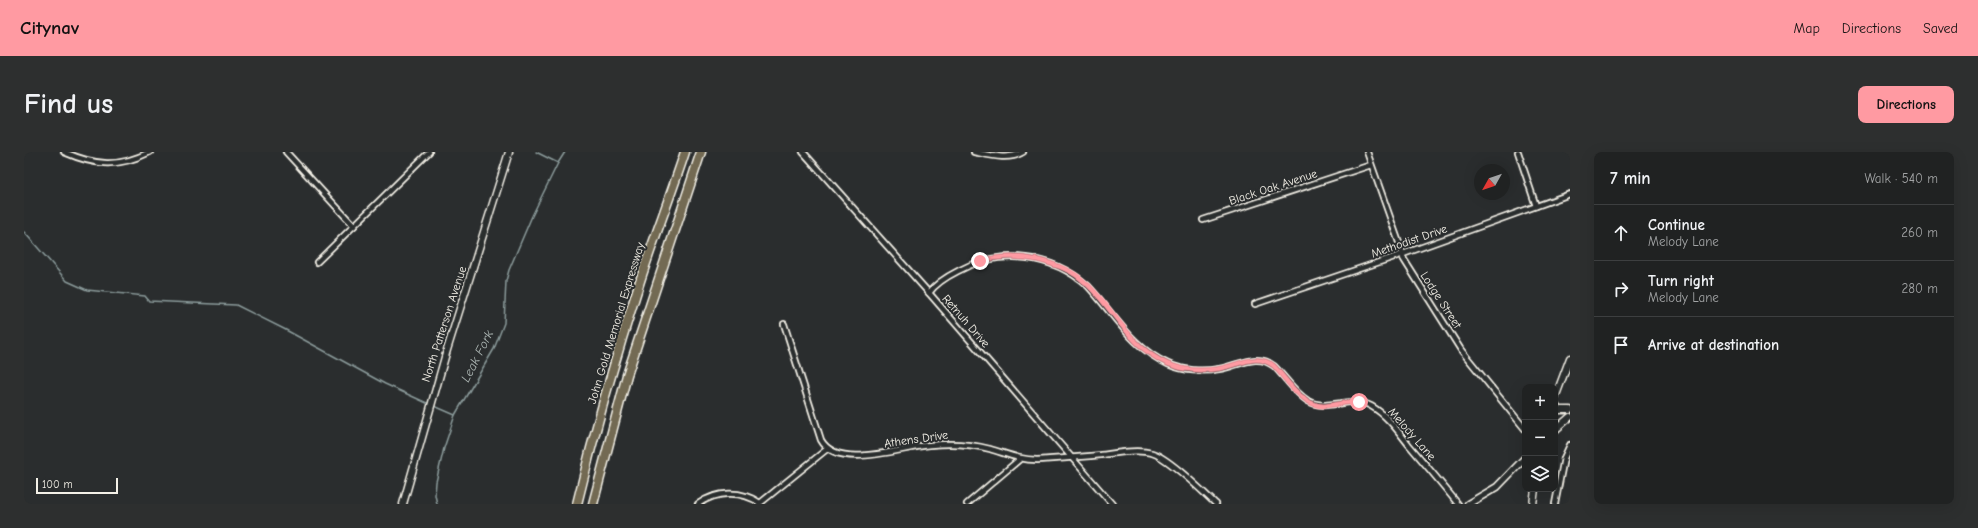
<!DOCTYPE html>
<meta charset="utf-8">
<style>
body{margin:0;font-family:"Comic Neue",sans-serif;background:#2d2f2f;color:#f1f3f6}
.controls{position:absolute;right:12px;bottom:12px;display:grid;overflow:hidden;border-radius:8px;box-shadow:0 4px 16px #0002}
.controls button{width:36px;height:36px;display:grid;place-items:center;padding:0;border:0;border-bottom:1px solid #3d3f40;background:#202222;color:#f1f3f6;font:20px sans-serif}
.compass{position:absolute;left:1450px;top:12px;width:36px;height:36px;border-radius:50%;background:#202222;box-shadow:0 4px 16px #0002;rotate:230deg}
.scale{position:absolute;left:12px;bottom:10px;width:82px;box-sizing:border-box;padding-left:4px;border:2px solid #f4f1e8;border-top:0;font-size:11px;line-height:14px;white-space:nowrap;color:#f4f1e8;-webkit-text-stroke:3px #2a2d2e;paint-order:stroke}
.stop{position:absolute;width:12px;height:12px;margin:-9px;border:3px solid #ff9aa2;border-radius:50%;background:#fff}
.stop.end{background:#ff9aa2;border-color:#fff;box-shadow:0 1px 4px #0008}
.list{margin:0;padding:0;list-style:none}
h2{display:flex;justify-content:space-between;align-items:center;height:52px;margin:0;padding:0 16px;font-size:17px}
h2 small{font-size:13px;font-weight:400;color:#a2a4a5}
.list li{display:grid;grid-template-columns:26px 1fr auto;gap:12px;align-items:center;box-sizing:border-box;height:56px;padding:0 16px;border-top:1px solid #3d3f40}
.list b{display:block;font-size:15px;white-space:nowrap}
.list p{margin:0;font-size:13px;white-space:nowrap;color:#a2a4a5}
.list em{font-size:13px;font-style:normal;color:#a2a4a5}
.icon{flex:none;width:22px;height:22px;fill:none;stroke:currentColor;stroke-width:2;stroke-linecap:round;stroke-linejoin:round}
.map{position:relative;flex:none;width:1546px;height:352px;overflow:hidden;border-radius:8px}
header{display:flex;align-items:center;gap:24px;box-sizing:border-box;height:56px;padding:0 20px;background:#ff9aa2;color:#111}
header strong{font-size:19px}
nav{display:flex;gap:22px;margin-inline-start:auto;font-size:14px}
.intro{display:flex;align-items:center;justify-content:space-between;box-sizing:border-box;height:96px;padding:0 24px}
h1{margin:0;font-size:28px}
.button{padding:10px 18px;border-radius:8px;background:#ff9aa2;color:#111;font-size:14px;font-weight:700}
main{display:flex;gap:24px;padding:0 24px}
aside{flex:1;background:#202222;border-radius:8px;box-shadow:0 4px 16px #0002}
.map>svg:first-child{display:block}
.lines{fill:none;stroke-linecap:round;stroke-linejoin:round}
.stream{stroke:#8c9c9c;stroke-width:1.5}
.street-casing{stroke:#f4f1e8;stroke-width:8}
.secondary-casing{stroke:#f4f1e8;stroke-width:9}
.highway-casing{stroke:#f4f1e8;stroke-width:11}
.street{stroke:#2a2d2e;stroke-width:4.5}
.secondary{stroke:#2a2d2e;stroke-width:6}
.highway{stroke:#736b52;stroke-width:8}
.route{stroke:#ff9aa2;stroke-width:5}
.labels{text-anchor:middle;dominant-baseline:central;stroke-width:4;stroke-linejoin:round;paint-order:stroke}
.street-label{font-size:12px;fill:#f4f1e8;stroke:#2a2d2e}
.water-label{font-size:13px;font-style:italic;fill:#afb9b6;stroke:#2a2d2e}
</style>
<header>
<strong>Citynav</strong>
<nav><a>Map</a><a>Directions</a><a>Saved</a></nav>
</header>
<div class="intro"><h1>Find us</h1><a class="button">Directions</a></div>
<main>
<div class="map">
<svg width="1546" height="352" viewBox="0 0 1546 352">
<rect width="100%" height="100%" fill="#2a2d2e"/>
<filter id="ink" filterUnits="userSpaceOnUse"><feTurbulence type="fractalNoise" baseFrequency=".025" numOctaves="2"/><feDisplacementMap in="SourceGraphic" scale="8" xChannelSelector="R" yChannelSelector="G"/><feConvolveMatrix kernelMatrix="1 2 1 2 8 2 1 2 1" color-interpolation-filters="sRGB"/></filter>
<g filter="url(#ink)">
<g class="lines">
<!-- stream -->
<g class="stream">
<polyline points="512,0 534,11"/>
<polyline points="0,80 43,129 63,138 121,144 125,149 212,153 260,177 361,232 405,252"/>
<polyline points="408,253 431,263"/>
<polyline points="413,352 411,343 412,330 420,296 431,263 470,197 480,171 482,129 485,118 508,64 534,11 541,0"/>
</g>
<!-- street casing -->
<g class="street-casing">
<g id="street">
<path d="M40 0C72 14 94 16 126 0"/>
<polyline points="262,0 330,74"/>
<polyline points="779,0 905,141 1088,352"/>
<path d="M950 0C965 3 985 9 999 0"/>
<polyline points="1343,0 1379,102 1379,106 1437,198 1501,277"/>
<polyline points="1494,0 1512,54"/>
<polyline points="1179,68 1347,13"/>
<polyline points="293,110 405,0"/>
<path d="M905 141C912 131 924 124 934 119 977 96 1028 102 1064 134 1090 162 1108 196 1144 212 1159 219 1179 220 1195 217 1214 214 1233 200 1250 214 1261 225 1271 241 1284 249 1304 260 1326 243 1347 254 1363 263 1374 279 1385 293 1402 313 1418 332 1434 352"/>
<polyline points="1231,152 1379,102 1546,42"/>
<path d="M760 172 797 288C814 319 879 295 906 293 926 291 947 292 966 297 983 302 996 308 1013 308 1035 307 1056 305 1077 303 1093 301 1113 297 1128 301 1145 306 1178 339 1192 352"/>
<path d="M674 352C693 339 717 338 736 351"/>
<polyline points="735,352 803,297"/>
<polyline points="943,352 996,307"/>
<polyline points="1531,352 1540,306 1546,293"/>
</g>
</g>
<!-- secondary casing -->
<g class="secondary-casing">
<g id="secondary">
<polyline points="1531,246 1546,206"/>
<polyline points="1531,253 1535,258 1546,258"/>
<polyline points="1531,278 1546,265"/>
<polyline points="379,352 423,198 485,0"/>
<polyline points="1444,352 1473,335 1501,306"/>
<polyline points="1509,352 1511,337"/>
</g>
</g>
<!-- highway casing -->
<g class="highway-casing">
<g id="highway">
<path d="M553 352C571 277 592 203 616 129 630 86 647 43 661 0"/>
<polyline points="569,352 603,223 677,0"/>
</g>
</g>
<!-- street -->
<use href="#street" class="street"/>
<!-- secondary -->
<use href="#secondary" class="secondary"/>
<!-- highway -->
<use href="#highway" class="highway"/>
</g>
</g>
<g class="lines" filter="url(#ink)">
<!-- route -->
<path class="route" d="M956 109C975 104 995 104 1014 108 1029 112 1043 116 1056 126 1090 153 1101 193 1144 212 1159 218 1177 219 1192 217 1212 215 1232 199 1250 214 1263 228 1278 254 1300 254 1312 253 1323 249 1335 250"/>
</g>
<g class="labels">
<!-- street labels -->
<g class="street-label">
<text transform="translate(1249 35) rotate(-18)">Black Oak Avenue</text>
<text transform="translate(1385 89) rotate(-19)">Methodist Drive</text>
<text transform="translate(1417 148) rotate(57)">Lodge Street</text>
<text transform="translate(942 169) rotate(49)">Retnuh Drive</text>
<text transform="translate(592 171) rotate(-73)">John Gold Memorial Expressway</text>
<text transform="translate(420 172) rotate(-72)">North Patterson Avenue</text>
<text transform="translate(1388 282) rotate(49)">Melody Lane</text>
<text transform="translate(892 287) rotate(-8)">Athens Drive</text>
</g>
<!-- water labels -->
<g class="water-label">
<text transform="translate(453 204) rotate(-63)">Leak Fork</text>
</g>
</g>
</svg>
<div class="controls">
<button>+</button>
<button>−</button>
<button><svg class="icon" aria-label="layers" viewBox="0 0 24 24"><path d="M12 4l9 5-9 5-9-5zM3 14l9 5 9-5"/></svg></button>
</div>
<svg class="compass" viewBox="-18 -18 36 36"><path d="M0-13l5 13h-10z" fill="#e53935"/><path d="M0 13l5-13h-10z" fill="#a2a4a5"/></svg>
<div class="scale">100 m</div>
<div class="stop" style="left:1335px;top:250px"></div>
<div class="stop end" style="left:956px;top:109px"></div>
</div>
<aside>
<h2>7 min<small>Walk · 540 m</small></h2>
<ul class="list">
<li><svg class="icon" aria-label="ahead" viewBox="0 0 24 24"><path d="M12 20V5M6 11l6-6 6 6"/></svg><div><b>Continue</b><p>Melody Lane</p></div><em>260 m</em></li>
<li><svg class="icon" aria-label="right" viewBox="0 0 24 24"><path d="M7 20v-9h11M14 6l5 5-5 5"/></svg><div><b>Turn right</b><p>Melody Lane</p></div><em>280 m</em></li>
<li><svg class="icon" aria-label="arrive" viewBox="0 0 24 24"><path d="M6 21V4h12l-3 4 3 4H6"/></svg><div><b>Arrive at destination</b></div></li>
</ul>
</aside>
</main>
